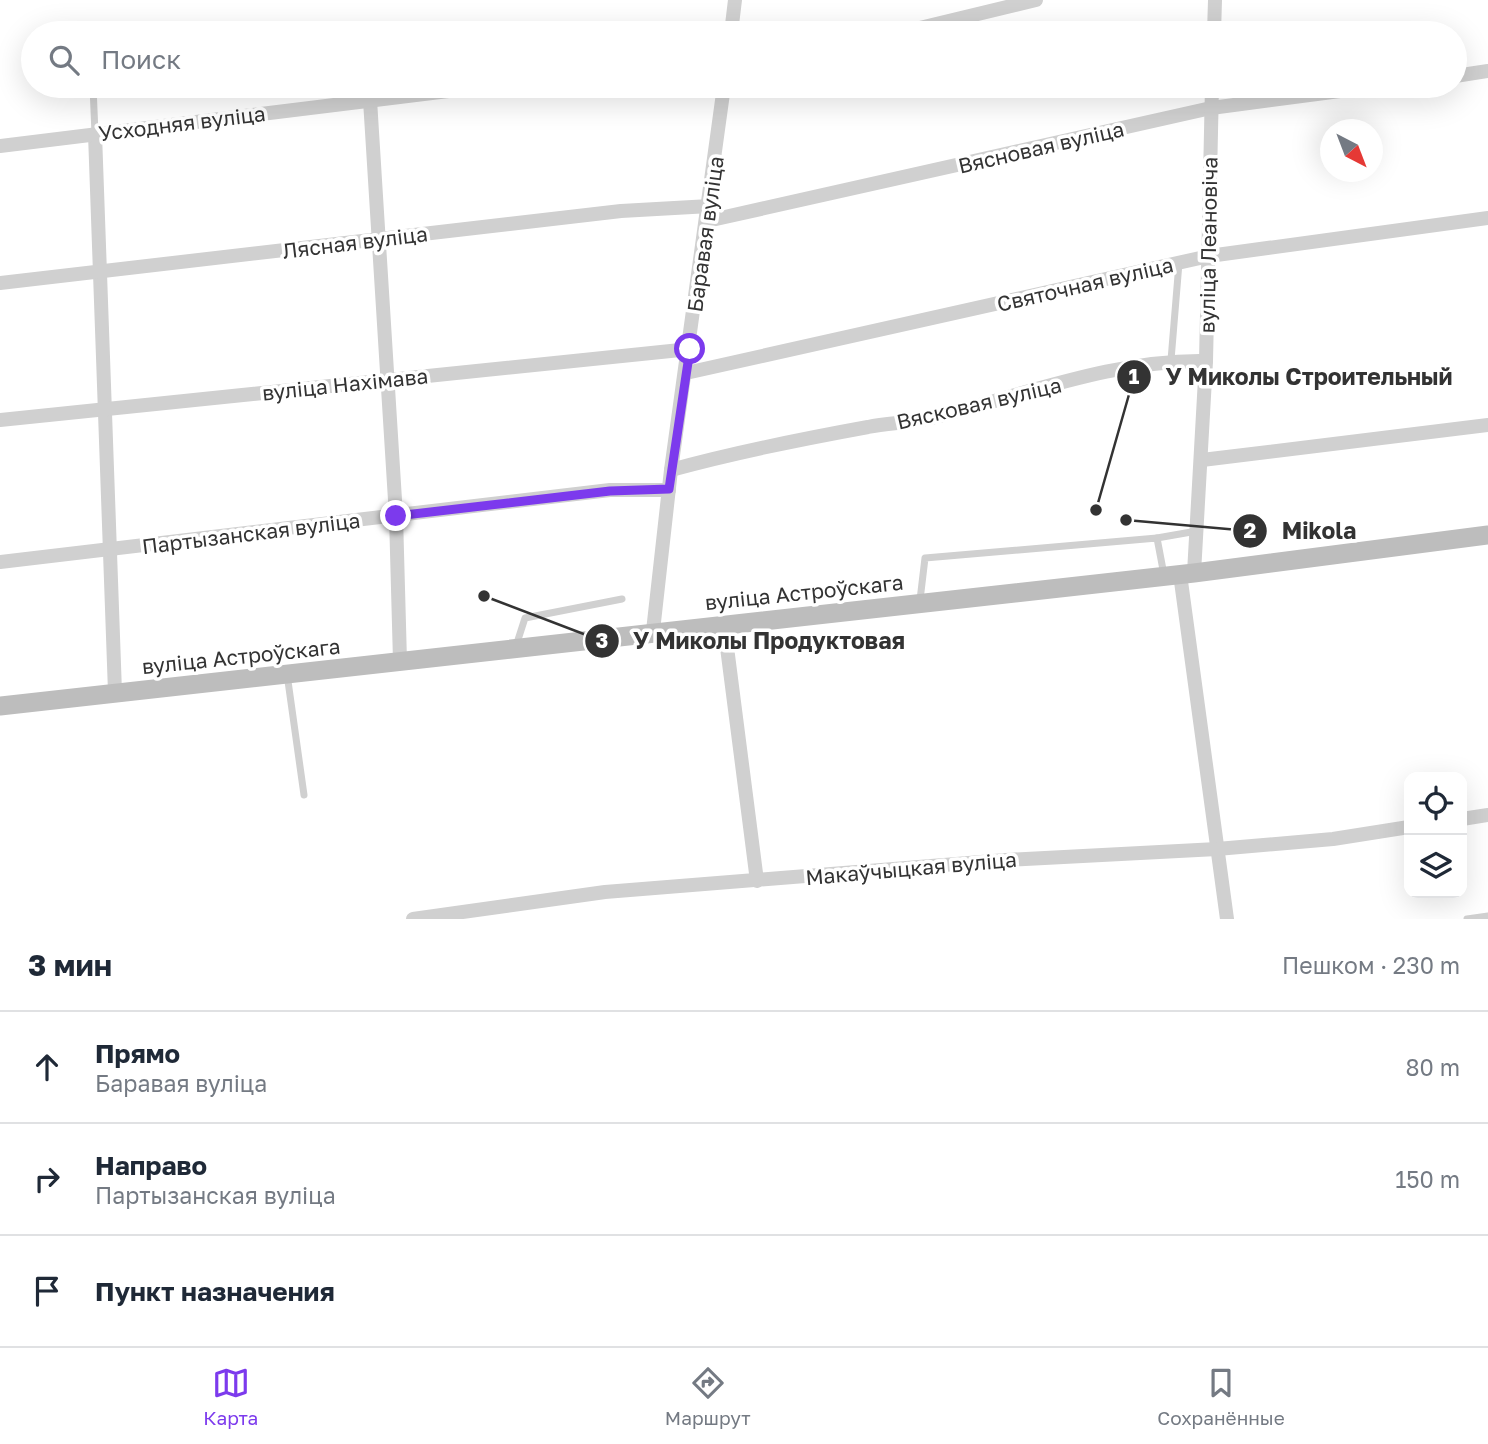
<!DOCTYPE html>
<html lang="ru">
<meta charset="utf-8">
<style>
body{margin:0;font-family:"Golos Text",sans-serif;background:#f6f6f7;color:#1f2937}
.controls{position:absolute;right:21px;bottom:21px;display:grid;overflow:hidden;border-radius:14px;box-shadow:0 7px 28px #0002}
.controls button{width:63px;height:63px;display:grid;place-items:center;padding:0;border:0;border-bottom:2px solid #e0e1e3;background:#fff;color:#1f2937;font:35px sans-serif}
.compass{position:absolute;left:1320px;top:119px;width:63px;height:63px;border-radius:50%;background:#fff;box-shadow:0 7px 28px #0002;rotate:138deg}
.stop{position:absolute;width:21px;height:21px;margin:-16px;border:5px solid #7c3aed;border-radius:50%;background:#fff}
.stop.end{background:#7c3aed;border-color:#fff;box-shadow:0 2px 7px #0008}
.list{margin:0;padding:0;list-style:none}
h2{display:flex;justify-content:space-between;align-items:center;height:91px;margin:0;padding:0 28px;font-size:30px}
h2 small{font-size:23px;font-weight:400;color:#747a83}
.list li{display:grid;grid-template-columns:46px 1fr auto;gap:21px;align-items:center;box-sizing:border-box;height:112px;padding:0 28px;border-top:2px solid #e0e1e3}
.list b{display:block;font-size:26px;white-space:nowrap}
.list p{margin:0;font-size:23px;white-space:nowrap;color:#747a83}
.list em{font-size:23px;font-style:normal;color:#747a83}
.icon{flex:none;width:38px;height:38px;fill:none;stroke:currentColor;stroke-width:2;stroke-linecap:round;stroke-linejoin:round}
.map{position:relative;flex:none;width:1488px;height:919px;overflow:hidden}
.search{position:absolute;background:#fff;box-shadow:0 7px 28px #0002;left:21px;right:21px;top:21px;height:77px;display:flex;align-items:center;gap:18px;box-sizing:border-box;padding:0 24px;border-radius:38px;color:#747a83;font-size:26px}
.sheet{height:427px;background:#fff}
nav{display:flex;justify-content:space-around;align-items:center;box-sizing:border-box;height:98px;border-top:2px solid #e0e1e3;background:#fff;font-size:19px;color:#747a83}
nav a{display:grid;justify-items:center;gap:4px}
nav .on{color:#7c3aed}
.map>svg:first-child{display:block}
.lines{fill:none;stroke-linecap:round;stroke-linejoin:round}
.lane{stroke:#d0d0d0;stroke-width:7}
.street{stroke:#d0d0d0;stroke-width:14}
.secondary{stroke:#bdbdbd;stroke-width:19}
.route{stroke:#7c3aed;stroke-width:9}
.labels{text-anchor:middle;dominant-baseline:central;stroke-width:7;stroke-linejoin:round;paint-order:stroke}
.street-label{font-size:21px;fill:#333;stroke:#fff}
.leader{fill:none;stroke:#333;stroke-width:2.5}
.callout-dot{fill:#333;stroke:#fff;stroke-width:2.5}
.mark-label{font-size:21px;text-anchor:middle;font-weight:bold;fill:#fff}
.callout-label{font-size:23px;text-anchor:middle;font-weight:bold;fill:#333;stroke:#fff;stroke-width:7;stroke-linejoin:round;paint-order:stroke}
</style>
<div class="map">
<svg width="1488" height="919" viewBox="0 0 1488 919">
<rect width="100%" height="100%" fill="#fff"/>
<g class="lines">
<!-- lane -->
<g class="lane">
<polyline points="93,86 95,134"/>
<polyline points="369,86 370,100"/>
<polyline points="1171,360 1179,263"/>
<polyline points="1157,538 1197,531"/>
<polyline points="920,600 925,558 1157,538 1164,575"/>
<polyline points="516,646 525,618 622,599"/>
<polyline points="287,674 304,795"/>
<polyline points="1467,919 1488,916"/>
</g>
<!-- street -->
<g class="street">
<polyline points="731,33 735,0"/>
<polyline points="899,33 1036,0"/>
<polyline points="1214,33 1215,0"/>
<polyline points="1455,76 1488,71"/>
<polyline points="370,100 396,516 400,661"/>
<polyline points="95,134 115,692"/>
<polyline points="0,146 489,86"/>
<polyline points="707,221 1211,108 1378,86"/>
<polyline points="0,283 621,211 710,206"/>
<polyline points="686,373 1209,256 1488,218"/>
<polyline points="0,420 690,349"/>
<polyline points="1202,460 1488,425"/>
<path d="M671 470C736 452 802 439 868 427 887 423 908 423 926 419 1017 398 1112 359 1206 361"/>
<polyline points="0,562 610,490 669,490"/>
<polyline points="1194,573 1206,361 1212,86"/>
<polyline points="1180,574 1227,919"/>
<polyline points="724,624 757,881"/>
<polyline points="653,631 671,470 724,86"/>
<polyline points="1462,819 1488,815"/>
<polyline points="413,919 605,892 1006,860 1217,849 1333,839 1409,827"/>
</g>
<!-- secondary -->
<polyline class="secondary" points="0,706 1194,573 1488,535"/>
</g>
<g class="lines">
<!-- route -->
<polyline class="route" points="396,516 610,491 669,489 690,349"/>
</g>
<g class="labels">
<!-- street labels -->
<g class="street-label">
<text transform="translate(182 123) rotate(-7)">Усходняя вуліца</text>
<text transform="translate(1041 147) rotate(-13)">Вясновая вуліца</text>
<text transform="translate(705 234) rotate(-82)">Баравая вуліца</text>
<text transform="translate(355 242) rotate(-7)">Лясная вуліца</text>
<text transform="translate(1208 245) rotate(-89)">вуліца Леановіча</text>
<text transform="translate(1085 284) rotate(-13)">Святочная вуліца</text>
<text transform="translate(345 384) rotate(-6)">вуліца Нахімава</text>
<text transform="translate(979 403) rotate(-13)">Вясковая вуліца</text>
<text transform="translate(251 533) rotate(-7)">Партызанская вуліца</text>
<text transform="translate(804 592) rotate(-6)">вуліца Астроўскага</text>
<text transform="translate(241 656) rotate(-6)">вуліца Астроўскага</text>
<text transform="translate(911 868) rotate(-5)">Макаўчыцкая вуліца</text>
</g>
</g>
<!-- callouts -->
<path class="leader" d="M1096 510L1134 377M1126 520L1250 531M484 596L602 641"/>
<g class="callout-dot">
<circle cx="1096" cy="510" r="7"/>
<circle cx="1126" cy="520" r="7"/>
<circle cx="484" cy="596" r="7"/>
<circle cx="1134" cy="377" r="18"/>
<circle cx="1250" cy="531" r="18"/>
<circle cx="602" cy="641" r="18"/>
</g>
<g class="mark-label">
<text x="1134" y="384">1</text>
<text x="1250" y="538">2</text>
<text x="602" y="648">3</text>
</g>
<g class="callout-label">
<text x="1309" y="385">У Миколы Строительный</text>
<text x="1319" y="539">Mikola</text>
<text x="769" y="649">У Миколы Продуктовая</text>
</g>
</svg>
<div class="controls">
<button><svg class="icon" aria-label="locate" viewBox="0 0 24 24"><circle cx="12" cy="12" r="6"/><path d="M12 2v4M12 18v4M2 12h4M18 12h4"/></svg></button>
<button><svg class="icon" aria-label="layers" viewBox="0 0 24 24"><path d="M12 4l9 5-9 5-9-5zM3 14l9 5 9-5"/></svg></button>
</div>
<svg class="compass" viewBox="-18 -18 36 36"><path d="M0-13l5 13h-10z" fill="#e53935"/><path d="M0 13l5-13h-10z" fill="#747a83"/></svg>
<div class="stop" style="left:690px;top:349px"></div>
<div class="stop end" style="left:396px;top:516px"></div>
<div class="search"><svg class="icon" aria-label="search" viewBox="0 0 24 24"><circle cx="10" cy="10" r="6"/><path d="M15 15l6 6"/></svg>Поиск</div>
</div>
<section class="sheet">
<h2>3 мин<small>Пешком · 230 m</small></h2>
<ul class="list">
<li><svg class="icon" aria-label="ahead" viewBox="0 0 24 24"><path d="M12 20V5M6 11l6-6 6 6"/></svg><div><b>Прямо</b><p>Баравая вуліца</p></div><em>80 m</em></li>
<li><svg class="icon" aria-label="right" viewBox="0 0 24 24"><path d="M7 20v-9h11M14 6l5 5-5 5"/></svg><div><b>Направо</b><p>Партызанская вуліца</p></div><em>150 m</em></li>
<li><svg class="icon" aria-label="arrive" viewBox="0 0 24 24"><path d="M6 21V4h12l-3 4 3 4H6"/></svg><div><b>Пункт назначения</b></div></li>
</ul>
</section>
<nav>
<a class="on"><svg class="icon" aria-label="map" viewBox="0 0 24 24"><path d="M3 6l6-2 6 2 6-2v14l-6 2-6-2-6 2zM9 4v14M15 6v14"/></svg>Карта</a>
<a><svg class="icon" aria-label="directions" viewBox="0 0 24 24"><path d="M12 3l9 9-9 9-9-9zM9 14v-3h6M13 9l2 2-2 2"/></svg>Маршрут</a>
<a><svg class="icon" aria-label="saved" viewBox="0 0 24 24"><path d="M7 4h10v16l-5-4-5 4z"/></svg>Сохранённые</a>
</nav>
